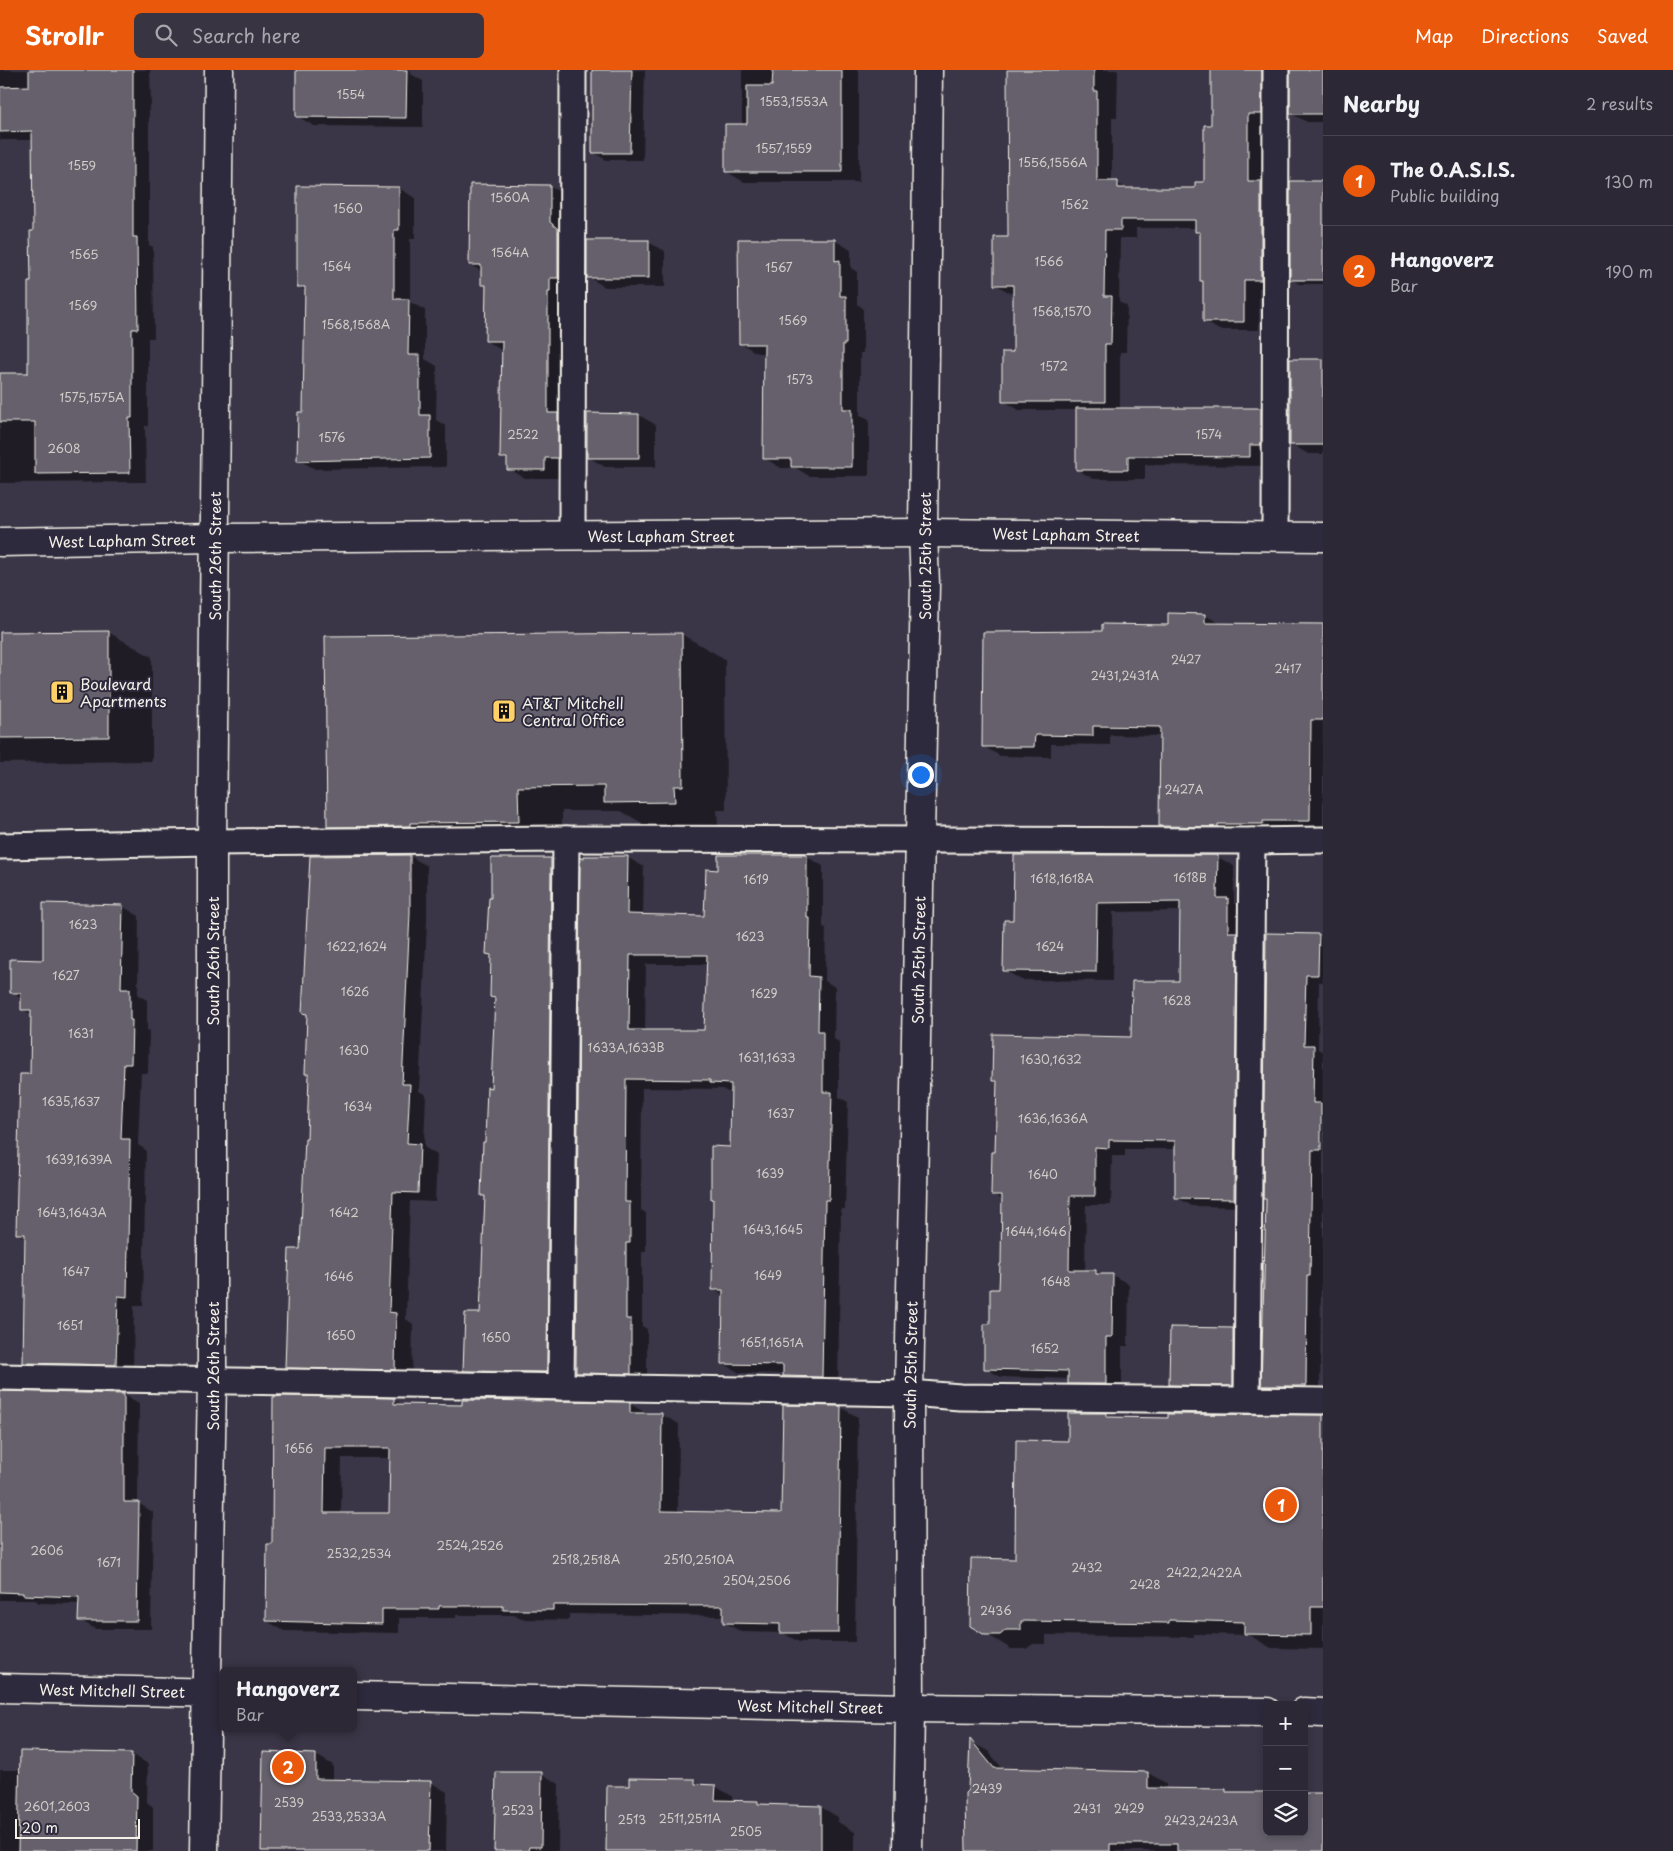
<!DOCTYPE html>
<meta charset="utf-8">
<style>
body{margin:0;font-family:"Playpen Sans",sans-serif;background:#383441;color:#f1f3f6}
.controls{position:absolute;right:15px;bottom:15px;display:grid;overflow:hidden;border-radius:8px;box-shadow:0 2px 8px #0003}
.controls button{width:45px;height:45px;display:grid;place-items:center;padding:0;border:0;border-bottom:1px solid #484450;background:#2c2835;color:#f1f3f6;font:25px sans-serif}
.scale{position:absolute;left:15px;bottom:12px;width:125px;box-sizing:border-box;padding-left:5px;border:2px solid #f4f1e8;border-top:0;font-size:14px;line-height:18px;white-space:nowrap;color:#f4f1e8;-webkit-text-stroke:4px #2f2a3d;paint-order:stroke}
.you{position:absolute;left:920px;top:704px;width:18px;height:18px;margin:-12px;border:4px solid #fff;border-radius:50%;background:#1a73e8;box-shadow:0 0 0 8px #1a73e833}
.badge{display:grid;place-items:center;width:32px;height:32px;border-radius:50%;background:#ea580c;color:#fff;font-size:16px;font-weight:700}
.pin{position:absolute;translate:-50% -50%;border:2px solid #fff;box-shadow:0 1px 5px #0006}
.popup{position:absolute;left:219px;top:1597px;width:138px;height:65px;box-sizing:border-box;display:grid;place-content:center;border-radius:8px;background:#2c2835;filter:drop-shadow(0 1px 4px #0005);font-size:16px;white-space:nowrap;color:#a6a6ad}
.popup b{font-size:19px;color:#f1f3f6}
.popup::after{content:'';position:absolute;left:50%;top:100%;margin-left:-10px;border:10px solid transparent;border-top-color:#2c2835}
.list{margin:0;padding:0;list-style:none}
h2{display:flex;justify-content:space-between;align-items:center;height:65px;margin:0;padding:0 20px;font-size:21px}
h2 small{font-size:16px;font-weight:400;color:#a6a6ad}
.list li{display:grid;grid-template-columns:32px 1fr auto;gap:15px;align-items:center;box-sizing:border-box;height:90px;padding:0 20px;border-top:1px solid #484450}
.list b{display:block;font-size:19px;white-space:nowrap}
.list p{margin:0;font-size:16px;white-space:nowrap;color:#a6a6ad}
.list em{font-size:16px;font-style:normal;color:#a6a6ad}
.icon{flex:none;width:28px;height:28px;fill:none;stroke:currentColor;stroke-width:2;stroke-linecap:round;stroke-linejoin:round}
.map{position:relative;flex:none;width:1323px;height:1781px;overflow:hidden}
header{display:flex;align-items:center;gap:30px;box-sizing:border-box;height:70px;padding:0 25px;background:#ea580c;color:#fff}
header strong{font-size:24px}
nav{display:flex;gap:28px;margin-inline-start:auto;font-size:18px}
.search{width:350px;height:45px;background:#383441;display:flex;align-items:center;gap:12px;box-sizing:border-box;padding:0 18px;border-radius:8px;color:#a6a6ad;font-size:19px}
main{display:flex}
aside{flex:1;background:#2c2835}
.map>svg:first-child{display:block}
.shadow{fill:#0007;fill-rule:evenodd}
.building{fill:#65616c;stroke:#f4f1e8;fill-rule:evenodd}
.lines{fill:none;stroke-linecap:round;stroke-linejoin:round}
.lane-casing{stroke:#f4f1e8;stroke-width:29}
.street-casing{stroke:#f4f1e8;stroke-width:31}
.secondary-casing{stroke:#f4f1e8;stroke-width:31}
.lane{stroke:#2f2a3d;stroke-width:25}
.street{stroke:#2f2a3d;stroke-width:28}
.secondary{stroke:#2f2a3d;stroke-width:28}
.labels{text-anchor:middle;dominant-baseline:central;stroke-width:4;stroke-linejoin:round;paint-order:stroke}
.number-label{font-size:12px;fill:#d0cdc9}
.street-label{font-size:15px;fill:#f4f1e8;stroke:#2f2a3d}
.poi-label{font-size:15px;fill:#f4f1e8;stroke:#2f2a3d;text-anchor:start}
</style>
<header>
<strong>Strollr</strong>
<div class="search"><svg class="icon" aria-label="search" viewBox="0 0 24 24"><circle cx="10" cy="10" r="6"/><path d="M15 15l6 6"/></svg>Search here</div>
<nav><a>Map</a><a>Directions</a><a>Saved</a></nav>
</header>
<main>
<div class="map">
<svg width="1323" height="1781" viewBox="0 0 1323 1781">
<rect width="100%" height="100%" fill="#3b3647"/>
<filter id="ink" filterUnits="userSpaceOnUse"><feTurbulence type="fractalNoise" baseFrequency=".02" numOctaves="2"/><feDisplacementMap in="SourceGraphic" scale="10" xChannelSelector="R" yChannelSelector="G"/><feConvolveMatrix kernelMatrix="1 2 1 2 8 2 1 2 1" color-interpolation-filters="sRGB"/></filter>
<g filter="url(#ink)">
<!-- shadow -->
<g class="shadow">
<polygon points="0,0 150,0 151,35 149,35 149,175 153,177 154,268 148,268 148,356 145,356 146,412 0,413 0,305 29,305 34,163 33,70 0,70"/>
<polygon points="298,0 411,0 411,4 423,11 423,57 314,56 297,46"/>
<polygon points="593,0 645,0 643,90 606,90 593,82"/>
<polygon points="742,0 859,0 859,112 744,112 727,102 742,55"/>
<polygon points="1009,0 1118,0 1117,48 1112,48 1112,113 1117,113 1128,119 1196,119 1205,114 1212,56 1213,0 1280,0 1277,52 1263,52 1263,113 1276,218 1259,218 1259,260 1219,260 1204,251 1205,212 1201,210 1201,164 1196,161 1196,158 1136,158 1136,168 1120,168 1119,232 1127,236 1126,282 1120,282 1120,339 1261,339 1278,349 1267,396 1145,395 1145,409 1094,409 1077,400 1077,340 1019,340 1004,331 1014,283 1014,223 1010,223 995,214 1009,168"/>
<polygon points="1292,0 1323,0 1323,52 1307,52 1292,44"/>
<polygon points="1323,112 1323,214 1299,214 1291,209"/>
<polygon points="550,116 566,126 562,408 525,408 509,399 509,391 501,387 503,281 486,271 487,216 483,214 483,202 470,195"/>
<polygon points="399,118 415,128 415,169 410,169 410,232 425,240 425,289 437,296 436,350 446,356 446,397 315,399 299,390 305,343 306,221 299,217"/>
<polygon points="834,170 851,180 851,198 857,202 857,234 863,238 863,283 860,283 860,345 869,350 869,406 809,406 796,398 781,398 764,388 765,283 757,283 740,273"/>
<polygon points="648,172 665,181 665,217 605,217 588,207"/>
<polygon points="1323,291 1323,384 1308,384 1291,374"/>
<polygon points="588,345 639,345 656,355 656,397 605,397 588,387"/>
<polygon points="1205,545 1221,554 1323,555 1323,760 1178,766 1161,756 1161,666 1110,665 1110,675 1051,674 1051,687 1000,686 983,676 1103,562 1169,556"/>
<polygon points="108,562 152,587 152,691 0,693 0,563"/>
<polygon points="681,564 725,589 726,740 717,740 718,756 649,757 621,741 562,741 562,776 372,781 328,756"/>
<polygon points="410,786 427,796 427,853 419,1021 426,1025 424,1077 437,1085 435,1132 410,1131 406,1249 413,1254 412,1309 303,1307 286,1297 301,1180 308,1071 311,1006 306,1004 308,945 303,943"/>
<path d="M627 787 644 797 643 846 705 848 720 801 807 787 823 796V857L826 858 825 911 835 917 834 969 839 972V1027L848 1032 845 1139H841L838 1316 801 1315 784 1306V1304L740 1303 724 1294V1226L713 1219 714 1130 732 1078V1022H728L722 1019 642 1018 641 1140 646 1143V1182H642V1256L647 1259V1312L593 1311 577 1302ZM646 894H708L705 961H645Z"/>
<polygon points="1218,787 1234,796 1234,833 1244,838 1250,1137 1192,1136 1176,1127 1177,1079 1125,1079 1125,1086 1112,1086 1111,1135 1086,1135 1085,1201 1096,1201 1103,1205 1112,1205 1129,1214 1128,1276 1122,1276 1122,1323 1086,1323 1070,1313 1070,1309 1001,1307 985,1298 991,1255 1001,1220 1003,1130 992,1124 997,1083 998,1014 993,1010 1132,968 1180,913 1181,841 1113,842 1112,911 1021,910 1005,900 1014,851"/>
<polygon points="492,789 551,789 563,796 559,1308 476,1307 464,1300 482,1244 486,1127 483,1125 493,1019 496,930 491,927 492,886 488,884 492,829"/>
<polygon points="122,836 139,846 138,925 147,930 147,960 149,961 148,1003 141,1003 138,1075 146,1080 143,1236 134,1236 133,1304 41,1302 24,1292 26,1169 17,1164 31,1006 32,945 22,939 22,929 11,923 44,891"/>
<polygon points="1267,864 1319,865 1323,867 1323,912 1319,912 1318,979 1323,982 1323,1213 1321,1213 1320,1324 1277,1323 1263,1315 1267,1130 1264,1128"/>
<polygon points="1233,1259 1250,1269 1250,1325 1187,1324 1170,1314"/>
<polygon points="0,1323 124,1325 139,1333 138,1433 153,1442 151,1559 95,1559 80,1550 80,1534 39,1533 35,1530 0,1530"/>
<path d="M275 1328 394 1330 404 1335 463 1336V1331L630 1334 648 1344H661L679 1354 678 1443 783 1444 840 1337 858 1347 855 1572H799L783 1563 741 1562 724 1552V1546L569 1544V1550L521 1549 514 1545H456V1548H399V1563L284 1561 267 1551 273 1475ZM342 1388H391L390 1445H341Z"/>
<polygon points="1106,1344 1113,1348 1170,1349 1323,1346 1323,1579 1271,1578 1249,1565 1194,1564 1194,1567 1046,1565 1046,1574 1033,1574 1026,1579 1011,1579 972,1555 1016,1490 1069,1372"/>
<polygon points="971,1672 988,1681 1003,1699 1148,1703 1166,1713 1166,1720 1225,1720 1230,1723 1267,1762 1304,1762 1323,1724 1323,1781 967,1781"/>
<polygon points="132,1684 148,1694 147,1732 153,1737 153,1781 0,1781 0,1700 21,1700"/>
<polygon points="316,1685 333,1695 333,1711 430,1712 447,1722 446,1781 264,1781"/>
<polygon points="497,1703 542,1704 559,1714 558,1781 495,1781"/>
<polygon points="695,1711 703,1716 715,1716 732,1726 732,1732 758,1732 764,1736 821,1737 838,1747 838,1752 855,1762 855,1781 608,1781 630,1718"/>
</g>
<!-- building -->
<g class="building">
<polygon points="29,0 133,0 133,167 137,167 138,259 132,259 132,348 129,348 130,403 35,404 35,352 0,352 0,303 28,303 28,212 31,212 30,161 33,161 32,61 0,62 0,17 29,16"/>
<polygon points="296,0 407,0 406,48 296,47"/>
<polygon points="592,0 632,0 630,83 592,83"/>
<polygon points="773,0 842,0 842,102 725,102 725,54 747,54 747,16 772,16"/>
<polygon points="1007,0 1094,0 1094,21 1097,21 1097,111 1118,111 1118,118 1195,118 1195,112 1204,112 1204,55 1211,55 1211,0 1262,0 1262,44 1248,44 1248,111 1261,111 1261,210 1244,210 1244,252 1203,252 1203,211 1200,211 1200,162 1195,162 1195,150 1121,150 1121,160 1105,160 1104,226 1112,226 1111,274 1105,274 1105,332 1002,332 1002,282 1013,282 1013,215 994,215 994,167 1008,167"/>
<rect x="1290" y="0" width="33" height="44"/>
<rect x="1290" y="111" width="33" height="99"/>
<polygon points="470,114 550,115 550,152 558,159 558,208 550,208 550,222 548,222 548,343 558,343 558,388 545,388 545,400 507,400 507,388 500,388 502,271 485,271 486,215 481,215 481,195 469,195"/>
<polygon points="297,116 399,117 399,160 394,160 394,229 409,229 408,285 420,285 420,345 430,345 430,388 297,391 298,342 303,342 305,217 297,217"/>
<polygon points="738,169 835,169 835,191 840,190 840,226 846,226 846,274 843,274 843,339 852,339 852,397 791,397 791,389 763,389 764,274 739,274"/>
<rect x="587" y="170" width="62" height="38"/>
<rect x="1290" y="289" width="33" height="86"/>
<polygon points="1076,338 1261,338 1261,375 1250,375 1250,387 1128,386 1128,400 1076,400"/>
<polygon points="587,343 639,344 639,388 587,388"/>
<polygon points="1168,543 1205,544 1205,553 1323,554 1323,650 1311,650 1310,751 1263,751 1263,754 1218,754 1218,757 1159,756 1160,657 1093,656 1093,666 1035,665 1034,677 982,677 983,562 1102,561 1102,554 1168,555"/>
<polygon points="109,561 109,667 0,668 0,562"/>
<polygon points="682,563 683,716 674,716 675,732 604,733 604,716 518,717 519,752 410,753 410,756 327,757 325,566"/>
<polygon points="410,785 410,843 402,1014 410,1014 407,1073 420,1074 418,1123 393,1122 389,1242 396,1243 395,1300 285,1298 289,1179 300,1179 305,1069 307,1069 309,1004 305,1004 307,944 302,943 310,786"/>
<path d="M718 785H807V848H810L809 906 819 907 818 961H823V1022H832L829 1130H825L822 1307 783 1306V1295L722 1294 723 1220H712L713 1129H711V1076L730 1077 731 1014 710 1013V1010L626 1009 625 1132H630V1173H626V1249H631V1304L576 1303 580 788H584V786H628L627 844 704 846 706 799 718 800ZM630 885H707L704 960H629Z"/>
<polygon points="1014,785 1218,785 1217,828 1228,828 1228,862 1237,862 1234,1129 1175,1128 1175,1071 1109,1070 1109,1078 1095,1077 1095,1126 1070,1126 1069,1200 1096,1200 1096,1204 1113,1204 1112,1267 1106,1267 1106,1314 1068,1314 1068,1301 984,1299 984,1254 990,1254 990,1219 999,1219 1000,1194 1001,1194 1002,1125 991,1125 992,1082 995,1082 997,1011 992,1011 993,964 1131,967 1132,911 1179,911 1180,832 1097,833 1096,902 1003,901 1004,850 1013,850"/>
<polygon points="491,788 551,788 547,1302 463,1301 465,1243 480,1243 485,1126 481,1126 483,1072 485,1072 487,1017 491,1018 495,928 490,927 491,885 486,884 489,828 491,828"/>
<polygon points="43,833 123,835 121,919 130,919 130,950 132,950 131,994 124,994 121,1069 130,1069 127,1227 118,1226 116,1295 23,1293 25,1164 16,1164 17,1119 20,1004 30,1004 31,940 21,940 21,923 10,923 10,889 43,890"/>
<polygon points="1266,863 1319,864 1318,905 1306,905 1304,975 1314,975 1313,1033 1321,1033 1321,1080 1312,1080 1310,1206 1307,1206 1306,1316 1261,1316 1266,1134 1266,1129 1263,1129"/>
<polygon points="1170,1257 1233,1258 1233,1316 1169,1315"/>
<polygon points="0,1321 124,1324 124,1432 139,1432 137,1551 78,1551 79,1527 23,1525 23,1523 0,1522"/>
<path d="M284 1326 394 1328V1334L462 1335V1330L630 1332V1343H662L661 1441 781 1443 783 1335 841 1336 838 1563H780V1554L723 1553V1536L553 1535V1540H503V1536H439V1539H382V1554L266 1551 267 1474H272L273 1327ZM325 1378H390L389 1443H324Z"/>
<polygon points="1068,1343 1106,1343 1106,1347 1168,1348 1168,1344 1323,1345 1323,1537 1311,1537 1311,1565 1244,1564 1244,1552 1169,1550 1169,1553 1021,1551 1021,1560 1006,1560 1000,1565 985,1565 970,1556 971,1488 1015,1489 1016,1370 1068,1371"/>
<polygon points="970,1669 994,1698 1148,1702 1148,1718 1226,1719 1226,1722 1267,1722 1267,1762 1304,1762 1304,1723 1323,1723 1323,1781 1177,1781 1177,1774 1110,1774 1110,1781 966,1781 965,1723 968,1720"/>
<polygon points="20,1681 132,1683 131,1721 137,1726 136,1781 18,1781"/>
<polygon points="263,1682 316,1684 316,1709 431,1711 429,1781 261,1781"/>
<polygon points="496,1702 542,1702 541,1777 529,1777 528,1781 494,1781"/>
<polygon points="629,1708 695,1709 695,1714 716,1715 715,1730 758,1731 758,1734 821,1736 821,1781 606,1781 607,1716 629,1716"/>
</g>
<g class="lines">
<!-- lane casing -->
<g class="lane-casing">
<g id="lane">
<polyline points="572,465 573,0"/>
<polyline points="1275,467 1276,0"/>
<polyline points="1252,771 1323,770"/>
<polyline points="0,776 212,772 566,769 1252,771 1247,1329"/>
<polyline points="0,1307 853,1322 909,1323 960,1327 1323,1331"/>
<polyline points="561,1317 566,769"/>
</g>
</g>
<!-- street casing -->
<g class="street-casing">
<g id="street">
<polyline points="0,472 214,468 923,463 1323,467"/>
<polyline points="204,1781 212,1309 212,772 219,0"/>
<polyline points="908,1781 910,1638 909,1323 925,514 923,463 928,0"/>
</g>
</g>
<!-- secondary casing -->
<g class="secondary-casing">
<g id="secondary">
<polyline points="0,1618 223,1623"/>
<polyline points="353,1626 910,1638 1267,1642"/>
<polyline points="1304,1642 1323,1643"/>
</g>
</g>
<!-- lane -->
<use href="#lane" class="lane"/>
<!-- street -->
<use href="#street" class="street"/>
<!-- secondary -->
<use href="#secondary" class="secondary"/>
</g>
</g>
<!-- icons -->
<defs>
<g id="building-square" transform="scale(1.25)"><rect x="-9" y="-9" width="18" height="18" rx="4" fill="#ffd166" stroke="#2f2a3d"/><path d="M-4-6H4V6H1V3H-1V6H-4ZM-2.5-4.3h1.7v1.8h-1.7ZM.8-4.3h1.7v1.8H.8ZM-2.5-1h1.7V.8h-1.7ZM.8-1h1.7V.8H.8Z" fill="#111"/></g>
</defs>
<g fill-rule="evenodd">
<use href="#building-square" x="62" y="622"/>
<use href="#building-square" x="504" y="641"/>
</g>
<g class="labels">
<!-- number labels -->
<g class="number-label">
<text x="351" y="24">1554</text>
<text x="794" y="31">1553,1553A</text>
<text x="784" y="78">1557,1559</text>
<text x="1053" y="92">1556,1556A</text>
<text x="82" y="95">1559</text>
<text x="510" y="127">1560A</text>
<text x="1075" y="134">1562</text>
<text x="348" y="138">1560</text>
<text x="510" y="182">1564A</text>
<text x="84" y="184">1565</text>
<text x="1049" y="191">1566</text>
<text x="337" y="196">1564</text>
<text x="779" y="197">1567</text>
<text x="83" y="235">1569</text>
<text x="1062" y="241">1568,1570</text>
<text x="793" y="250">1569</text>
<text x="356" y="254">1568,1568A</text>
<text x="1054" y="296">1572</text>
<text x="800" y="309">1573</text>
<text x="92" y="327">1575,1575A</text>
<text x="523" y="364">2522</text>
<text x="1209" y="364">1574</text>
<text x="332" y="367">1576</text>
<text x="64" y="378">2608</text>
<text x="1186" y="589">2427</text>
<text x="1288" y="598">2417</text>
<text x="1125" y="605">2431,2431A</text>
<text x="1184" y="719">2427A</text>
<text x="1190" y="807">1618B</text>
<text x="1062" y="808">1618,1618A</text>
<text x="756" y="809">1619</text>
<text x="83" y="854">1623</text>
<text x="750" y="866">1623</text>
<text x="357" y="876">1622,1624</text>
<text x="1050" y="876">1624</text>
<text x="66" y="905">1627</text>
<text x="355" y="921">1626</text>
<text x="764" y="923">1629</text>
<text x="1177" y="930">1628</text>
<text x="81" y="963">1631</text>
<text x="626" y="977">1633A,1633B</text>
<text x="354" y="980">1630</text>
<text x="767" y="987">1631,1633</text>
<text x="1051" y="989">1630,1632</text>
<text x="71" y="1031">1635,1637</text>
<text x="358" y="1036">1634</text>
<text x="781" y="1043">1637</text>
<text x="1053" y="1048">1636,1636A</text>
<text x="79" y="1089">1639,1639A</text>
<text x="770" y="1103">1639</text>
<text x="1043" y="1104">1640</text>
<text x="72" y="1142">1643,1643A</text>
<text x="344" y="1142">1642</text>
<text x="773" y="1159">1643,1645</text>
<text x="1036" y="1161">1644,1646</text>
<text x="76" y="1201">1647</text>
<text x="768" y="1205">1649</text>
<text x="339" y="1206">1646</text>
<text x="1056" y="1211">1648</text>
<text x="70" y="1255">1651</text>
<text x="341" y="1265">1650</text>
<text x="496" y="1267">1650</text>
<text x="772" y="1272">1651,1651A</text>
<text x="1045" y="1278">1652</text>
<text x="299" y="1378">1656</text>
<text x="470" y="1475">2524,2526</text>
<text x="47" y="1480">2606</text>
<text x="359" y="1483">2532,2534</text>
<text x="586" y="1489">2518,2518A</text>
<text x="699" y="1489">2510,2510A</text>
<text x="109" y="1492">1671</text>
<text x="1087" y="1497">2432</text>
<text x="1204" y="1502">2422,2422A</text>
<text x="757" y="1510">2504,2506</text>
<text x="1145" y="1514">2428</text>
<text x="996" y="1540">2436</text>
<text x="987" y="1718">2439</text>
<text x="289" y="1732">2539</text>
<text x="57" y="1736">2601,2603</text>
<text x="1087" y="1738">2431</text>
<text x="1129" y="1738">2429</text>
<text x="518" y="1740">2523</text>
<text x="349" y="1746">2533,2533A</text>
<text x="690" y="1748">2511,2511A</text>
<text x="632" y="1749">2513</text>
<text x="1201" y="1750">2423,2423A</text>
<text x="746" y="1761">2505</text>
</g>
<!-- street labels -->
<g class="street-label">
<text transform="translate(1066 464) rotate(1)">West Lapham Street</text>
<text x="661" y="465">West Lapham Street</text>
<text transform="translate(122 470) rotate(-1)">West Lapham Street</text>
<text transform="translate(214 486) rotate(-90)">South 26th Street</text>
<text transform="translate(924 486) rotate(-90)">South 25th Street</text>
<text transform="translate(918 890) rotate(-89)">South 25th Street</text>
<text transform="translate(212 891) rotate(-90)">South 26th Street</text>
<text transform="translate(910 1295) rotate(-89)">South 25th Street</text>
<text transform="translate(212 1296) rotate(-90)">South 26th Street</text>
<text transform="translate(112 1620) rotate(1)">West Mitchell Street</text>
<text transform="translate(810 1636) rotate(1)">West Mitchell Street</text>
</g>
<!-- poi labels -->
<g class="poi-label">
<text x="80" y="613">Boulevard<tspan x="80" dy="17">Apartments</tspan></text>
<text x="522" y="632">AT&amp;T Mitchell<tspan x="522" dy="17">Central Office</tspan></text>
</g>
</g>
</svg>
<div class="controls">
<button>+</button>
<button>−</button>
<button><svg class="icon" aria-label="layers" viewBox="0 0 24 24"><path d="M12 4l9 5-9 5-9-5zM3 14l9 5 9-5"/></svg></button>
</div>
<div class="scale">20 m</div>
<div class="you"></div>
<div class="pin badge" style="left:1281px;top:1435px">1</div>
<div class="pin badge" style="left:288px;top:1697px">2</div>
<div class="popup"><b>Hangoverz</b>Bar</div>
</div>
<aside>
<h2>Nearby<small>2 results</small></h2>
<ul class="list">
<li><span class="badge">1</span><div><b>The O.A.S.I.S.</b><p>Public building</p></div><em>130 m</em></li>
<li><span class="badge">2</span><div><b>Hangoverz</b><p>Bar</p></div><em>190 m</em></li>
</ul>
</aside>
</main>
